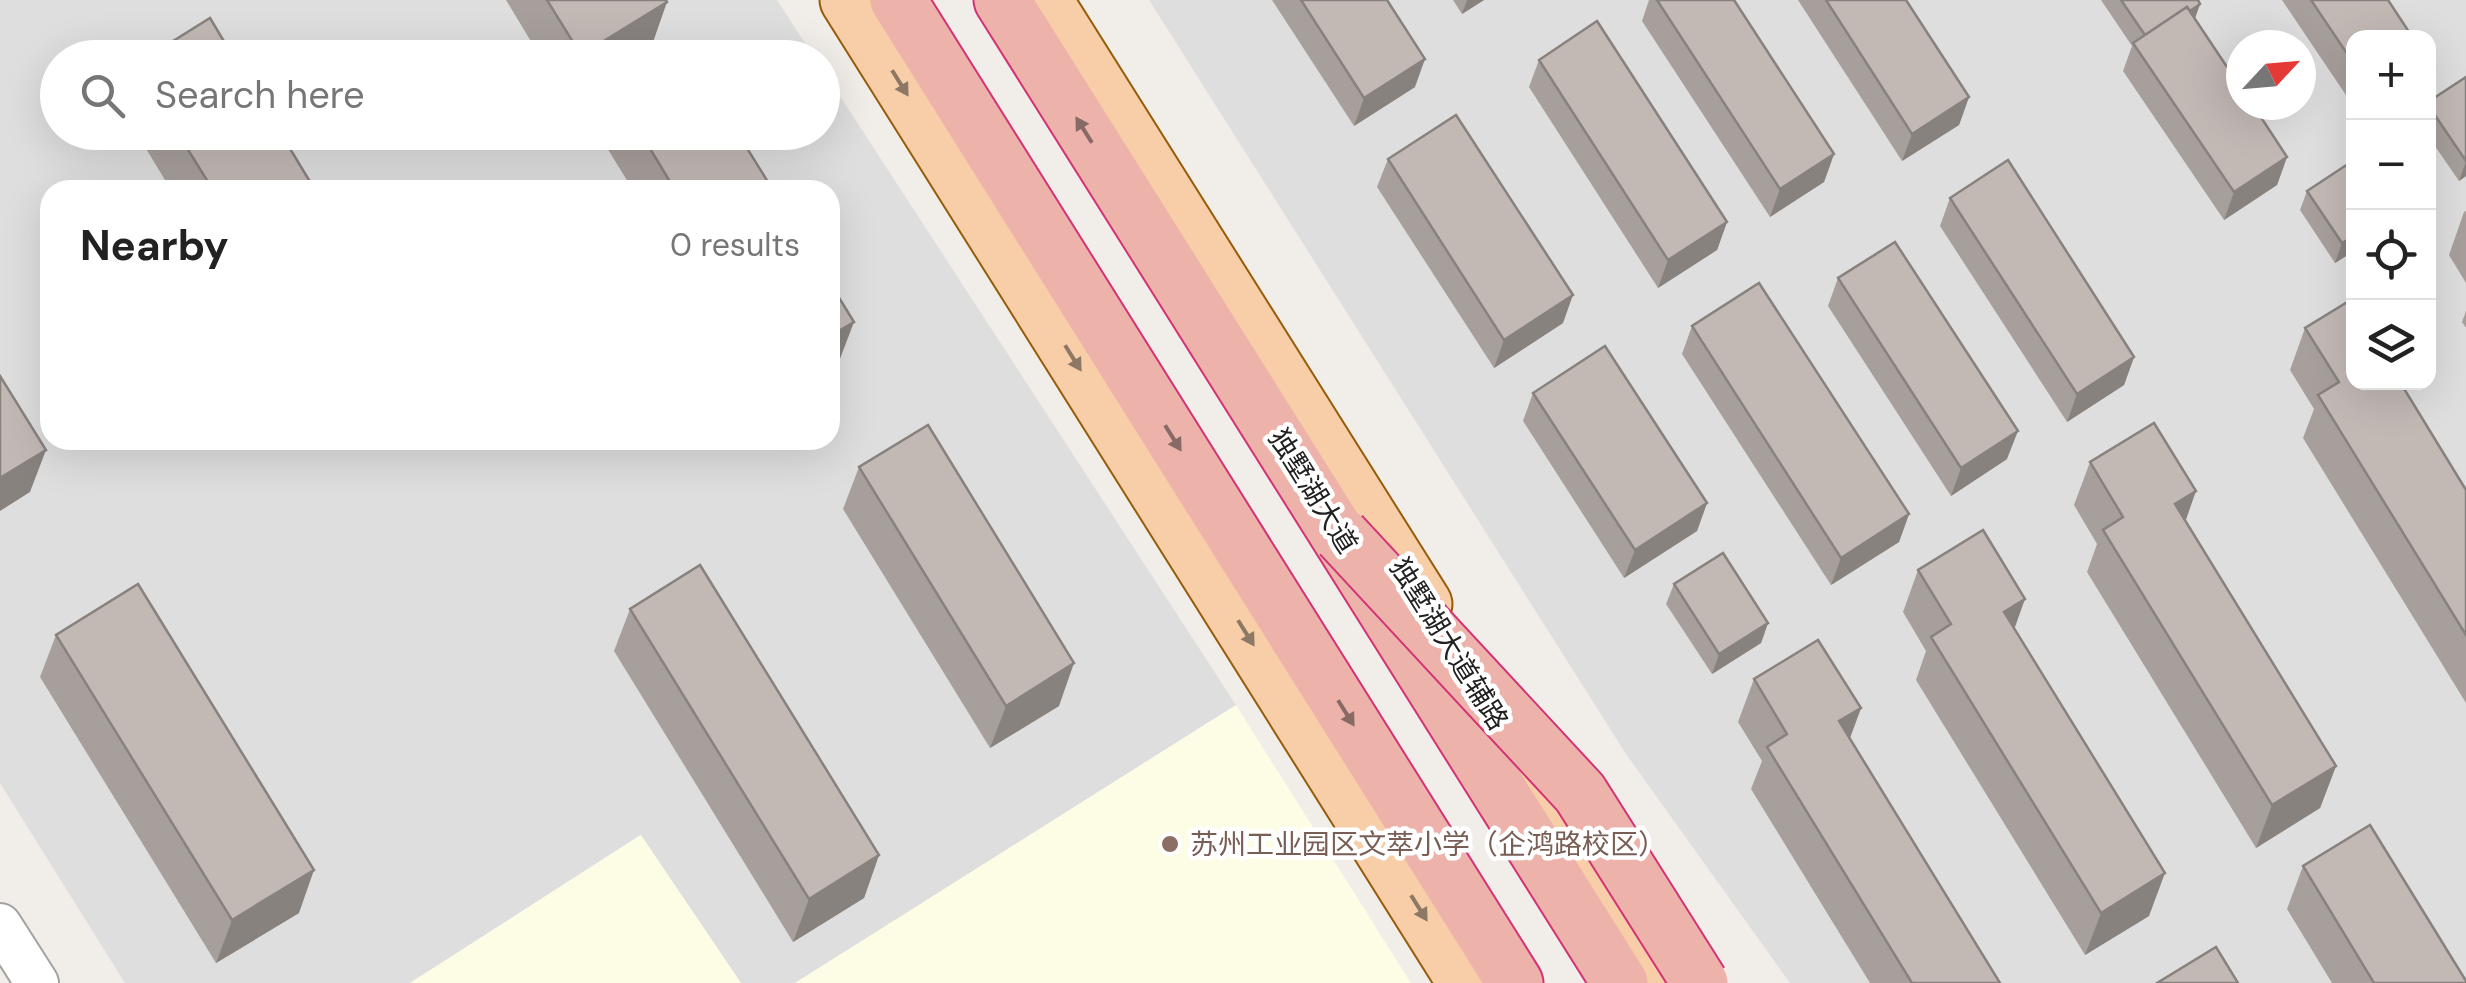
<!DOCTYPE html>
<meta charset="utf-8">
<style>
body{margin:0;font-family:"DM Sans","Noto Sans SC",sans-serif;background:#f2f2f2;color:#222}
.controls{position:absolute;right:30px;top:30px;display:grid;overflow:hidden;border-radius:20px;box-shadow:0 10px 40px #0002}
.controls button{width:90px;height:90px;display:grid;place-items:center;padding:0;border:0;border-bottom:2px solid #e0e0e0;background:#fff;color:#222;font:50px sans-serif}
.compass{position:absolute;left:2226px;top:30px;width:90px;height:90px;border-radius:50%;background:#fff;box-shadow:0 10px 40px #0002;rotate:64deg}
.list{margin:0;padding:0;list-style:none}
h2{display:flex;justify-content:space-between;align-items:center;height:130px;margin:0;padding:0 40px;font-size:42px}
h2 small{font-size:32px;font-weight:400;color:#767676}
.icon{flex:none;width:55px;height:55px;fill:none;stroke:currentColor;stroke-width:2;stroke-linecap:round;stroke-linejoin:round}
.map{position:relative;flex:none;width:2466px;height:983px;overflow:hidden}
.search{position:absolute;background:#fff;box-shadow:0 10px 40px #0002;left:40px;top:40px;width:800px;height:110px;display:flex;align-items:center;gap:25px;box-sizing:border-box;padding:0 35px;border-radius:55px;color:#767676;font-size:38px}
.panel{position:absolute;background:#fff;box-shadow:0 10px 40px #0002;left:40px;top:180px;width:800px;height:270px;border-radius:30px}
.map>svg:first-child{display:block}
.residential{fill:#dfdede;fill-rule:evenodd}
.education{fill:#fdfce5}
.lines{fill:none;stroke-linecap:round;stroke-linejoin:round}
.tertiary-casing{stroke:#a2a2a2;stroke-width:46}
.primary-casing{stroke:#965c09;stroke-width:59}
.trunk-casing{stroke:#d23376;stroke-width:59}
.tertiary{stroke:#fff;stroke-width:42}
.primary{stroke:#f7cea8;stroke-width:55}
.trunk{stroke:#edb2a9;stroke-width:55}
.trunk-bridge-casing{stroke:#d23376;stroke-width:59;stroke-linecap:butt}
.trunk-bridge{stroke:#edb2a9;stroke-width:55}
.wall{fill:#a79f9c}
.shaded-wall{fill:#88827f}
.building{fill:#c2b9b5;stroke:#88827f;stroke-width:2.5}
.oneway{fill:#8c7864}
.oneway2{fill:#876a65}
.education-dot{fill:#8d6e63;stroke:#fff;stroke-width:4}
.labels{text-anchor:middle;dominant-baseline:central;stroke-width:9;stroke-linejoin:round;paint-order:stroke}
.street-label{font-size:28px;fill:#212121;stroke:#fff}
.education-label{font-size:28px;fill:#785e54;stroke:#fff;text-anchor:start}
</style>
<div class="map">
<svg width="2466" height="983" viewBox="0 0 2466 983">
<rect width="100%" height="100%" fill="#f1eee9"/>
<!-- residential -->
<g class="residential">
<path d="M0 0H777L814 57 58 58V132H822L823 70 1236 705 795 983H741L640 835 410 983H125L0 783ZM50 190H830V440H50Z"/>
<path d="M1149 0H2466V983H1790L1626 754ZM2354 38H2428V382H2354ZM2241 45H2301V105H2241Z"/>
</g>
<!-- education -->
<g class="education">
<polygon points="1236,705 1411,983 795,983"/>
<polygon points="641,835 741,983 410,983"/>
</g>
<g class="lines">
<!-- tertiary casing -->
<g class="tertiary-casing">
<polyline id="tertiary" points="0,925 37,983"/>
</g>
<!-- primary casing -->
<g class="primary-casing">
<g id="primary">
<polyline points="848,0 1466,983"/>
<polyline points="1044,0 1424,604"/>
<polyline points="1504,732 1662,983"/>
</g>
</g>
<!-- trunk casing -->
<g class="trunk-casing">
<g id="trunk">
<polyline points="898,0 1515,983"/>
<polyline points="1002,0 1620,983"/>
</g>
</g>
<!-- tertiary -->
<use href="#tertiary" class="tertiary"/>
<!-- primary -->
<use href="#primary" class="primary"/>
<!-- trunk -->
<use href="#trunk" class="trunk"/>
<!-- trunk-bridge casing -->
<g class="trunk-bridge-casing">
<polyline id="trunk-bridge" points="1341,535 1580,793 1700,983"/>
</g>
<!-- trunk-bridge -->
<use href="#trunk-bridge" class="trunk-bridge"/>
</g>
<!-- wall -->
<g class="wall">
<polygon points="506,0 666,0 652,45 631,58 541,58"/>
<polygon points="1272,0 1387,0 1415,87 1354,126"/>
<polygon points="1453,0 1484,0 1462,14"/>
<polygon points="1649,0 1734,0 1834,154 1824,182 1770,217 1642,21"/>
<polygon points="1798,0 1906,0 1969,97 1959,125 1902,161"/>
<polygon points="2101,0 2198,0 2200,4 2195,18 2287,157 2277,185 2224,220 2123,71 2132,46"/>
<polygon points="2282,0 2388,0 2354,38 2354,107"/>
<polygon points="1539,60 1727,222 1717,250 1658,288 1529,87"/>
<polygon points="2466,77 2466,176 2459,181 2428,136 2428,102"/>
<polygon points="136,132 280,132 315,190 171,190"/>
<polygon points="608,132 737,132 773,190 633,190 604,143"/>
<polygon points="1388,159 1563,323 1494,368 1377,187"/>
<polygon points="2307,191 2354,251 2335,263 2300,210"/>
<polygon points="1950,198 2134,357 2124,385 2067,422 1940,226"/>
<polygon points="2466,211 2466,283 2449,255 2464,212"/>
<polygon points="1838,278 2007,459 1951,496 1828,306"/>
<polygon points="2466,311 2466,328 2462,322"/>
<polygon points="1692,326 1909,514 1899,542 1831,585 1682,354"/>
<polygon points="2305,328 2402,386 2466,490 2466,703 2303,438 2314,409 2290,370"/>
<polygon points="1533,393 1707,503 1697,531 1624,578 1523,421"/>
<polygon points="2090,462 2186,521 2336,766 2320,808 2256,848 2087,572 2097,544 2074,505"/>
<polygon points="859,467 1059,706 990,748 843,509"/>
<polygon points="1918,570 2014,629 2149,916 2085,955 1916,680 1926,651 1903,612"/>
<polygon points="1674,584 1768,623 1761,643 1712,674 1666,604"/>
<polygon points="630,609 879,855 864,898 793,942 614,651"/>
<polygon points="56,635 299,913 216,963 40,677"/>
<polygon points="1754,679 1861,708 1850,738 2000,983 1870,983 1751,789 1762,761 1738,722"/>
<polygon points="2303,866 2466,983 2332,983 2287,909"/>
</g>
<!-- shaded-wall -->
<g class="shaded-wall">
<polygon points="1467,0 1484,0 1462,14"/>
<polygon points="667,2 652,45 631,58 580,58 581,55"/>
<polygon points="2200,4 2193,24 2148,39"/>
<polygon points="1425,59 1415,87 1354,126 1364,98"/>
<polygon points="1969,97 1959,125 1902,161 1912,134"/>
<polygon points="1834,154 1824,182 1770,217 1780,189"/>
<polygon points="2287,157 2277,185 2224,220 2234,192"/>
<polygon points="2466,161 2466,176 2459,181"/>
<polygon points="1727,222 1717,250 1658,288 1668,260"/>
<polygon points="2354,236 2354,251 2335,263 2342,243"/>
<polygon points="1573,295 1563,323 1494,368 1504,340"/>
<polygon points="854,322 838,364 830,369 830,336"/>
<polygon points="2134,357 2124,385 2067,422 2077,394"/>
<polygon points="2018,431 2007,459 1951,496 1961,468"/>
<polygon points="46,450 30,492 0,511 0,478"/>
<polygon points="2196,491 2181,534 2175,504"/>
<polygon points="1707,503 1697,531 1624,578 1635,550"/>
<polygon points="1909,514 1899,542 1831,585 1841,558"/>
<polygon points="2025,599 2010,641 2004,612"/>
<polygon points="1768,623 1761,643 1712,674 1719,654"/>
<polygon points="1074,663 1059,706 990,748 1006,706"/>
<polygon points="1861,708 1845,751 1839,721"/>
<polygon points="2336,766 2320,808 2256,848 2272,805"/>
<polygon points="879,855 864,898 793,942 809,899"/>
<polygon points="314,870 299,913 216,963 232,920"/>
<polygon points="2165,873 2149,916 2085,955 2101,913"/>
</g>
<!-- building -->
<g class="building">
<polygon points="547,0 666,0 667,2 581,55"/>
<polygon points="1301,0 1387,0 1425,59 1364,98"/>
<polygon points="1657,0 1734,0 1834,154 1780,189"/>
<polygon points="1826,0 1906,0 1969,97 1912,134"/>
<polygon points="2121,0 2198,0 2200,4 2190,11 2187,7 2145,35"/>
<polygon points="2311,0 2388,0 2413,38 2354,38 2354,64"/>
<polygon points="2187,7 2241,88 2241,105 2253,105 2287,157 2234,192 2133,43"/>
<polygon points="210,18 234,58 146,58"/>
<polygon points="1597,21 1727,222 1668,260 1539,60"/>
<polygon points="2466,77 2466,161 2428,105 2428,102"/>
<polygon points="1456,115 1573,295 1504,340 1388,159"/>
<polygon points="177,132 280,132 315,190 213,190"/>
<polygon points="640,132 737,132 773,190 675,190"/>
<polygon points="2008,160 2134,357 2077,394 1950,198"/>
<polygon points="2354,160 2354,236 2342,243 2307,191"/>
<polygon points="1895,242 2018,431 1961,468 1838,278"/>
<polygon points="830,283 854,322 830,336"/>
<polygon points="1759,283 1909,514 1841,558 1692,326"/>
<polygon points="2354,298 2354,382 2400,382 2466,490 2466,635 2318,395 2339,382 2305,328"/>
<polygon points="1605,346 1707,503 1635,550 1533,393"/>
<polygon points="0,376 46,450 0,478"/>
<polygon points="2154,423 2196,491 2175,504 2336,766 2272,805 2103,530 2123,517 2090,462"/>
<polygon points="928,425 1074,663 1006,706 859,467"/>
<polygon points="1983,530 2025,599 2004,612 2165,873 2101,913 1931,637 1951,624 1918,570"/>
<polygon points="1723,553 1768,623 1719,654 1674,584"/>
<polygon points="700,565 879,855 809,899 630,609"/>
<polygon points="138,584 314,870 232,920 56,635"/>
<polygon points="1818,640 1861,708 1839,721 2000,983 1912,983 1767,747 1787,734 1754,679"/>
<polygon points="2370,825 2466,981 2466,983 2374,983 2303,866"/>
<polygon points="2216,947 2238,983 2157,983"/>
</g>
<!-- one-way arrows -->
<defs><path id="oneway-solid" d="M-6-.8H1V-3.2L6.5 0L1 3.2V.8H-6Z" transform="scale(2.5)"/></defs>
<g class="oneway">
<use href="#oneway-solid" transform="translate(900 83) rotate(58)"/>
<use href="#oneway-solid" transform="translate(1073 358) rotate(58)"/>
<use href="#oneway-solid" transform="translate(1246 633) rotate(58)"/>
<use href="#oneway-solid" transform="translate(1419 908) rotate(58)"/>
</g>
<g class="oneway2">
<use href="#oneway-solid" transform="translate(1084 130) rotate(-122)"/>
<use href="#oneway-solid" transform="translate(1173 438) rotate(58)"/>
<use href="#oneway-solid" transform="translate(1346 713) rotate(58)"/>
</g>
<!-- markers -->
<circle class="education-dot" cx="1170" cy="844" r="10"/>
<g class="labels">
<!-- street labels -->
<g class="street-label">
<text transform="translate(1313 491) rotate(58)">独墅湖大道</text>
<text transform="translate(1449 644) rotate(58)">独墅湖大道辅路</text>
</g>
<!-- education labels -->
<g class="education-label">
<text x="1190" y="844">苏州工业园区文萃小学（企鸿路校区）</text>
</g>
</g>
</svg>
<div class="controls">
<button>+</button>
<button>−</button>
<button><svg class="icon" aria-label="locate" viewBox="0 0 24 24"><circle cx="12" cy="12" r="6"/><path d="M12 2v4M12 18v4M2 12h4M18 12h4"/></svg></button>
<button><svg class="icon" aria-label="layers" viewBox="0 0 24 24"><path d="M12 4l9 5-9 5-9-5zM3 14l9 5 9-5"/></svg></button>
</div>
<svg class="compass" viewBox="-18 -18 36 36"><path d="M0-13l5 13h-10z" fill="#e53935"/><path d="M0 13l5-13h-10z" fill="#767676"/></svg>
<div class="search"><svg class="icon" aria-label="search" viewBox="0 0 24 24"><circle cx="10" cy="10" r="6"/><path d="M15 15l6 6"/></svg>Search here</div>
<section class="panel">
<h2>Nearby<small>0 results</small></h2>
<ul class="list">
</ul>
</section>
</div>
